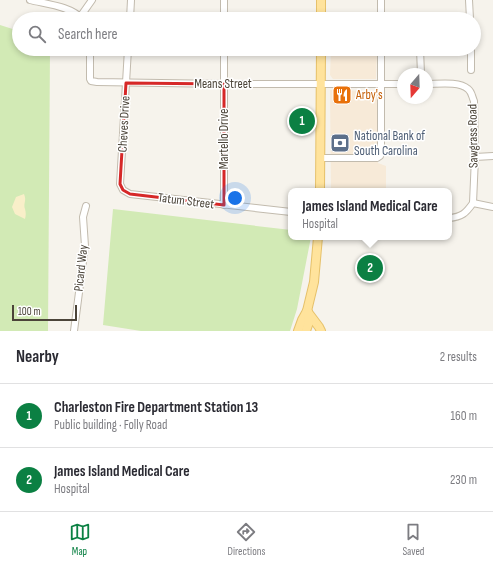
<!DOCTYPE html>
<meta charset="utf-8">
<style>
body{margin:0;font-family:"Sofia Sans Condensed",sans-serif;background:#f7f7f7;color:#2b2b33}
.compass{position:absolute;left:397px;top:68px;width:36px;height:36px;border-radius:50%;background:#fff;box-shadow:0 2px 6px #0003;rotate:199deg}
.scale{position:absolute;left:12px;bottom:10px;width:65px;box-sizing:border-box;padding-left:4px;border:2px solid #4b4439;border-top:0;font-size:11px;line-height:14px;white-space:nowrap;color:#4b4439;-webkit-text-stroke:3px #fff;paint-order:stroke}
.you{position:absolute;left:235px;top:198px;width:14px;height:14px;margin:-10px;border:3px solid #fff;border-radius:50%;background:#1a73e8;box-shadow:0 0 0 6px #1a73e833}
.badge{display:grid;place-items:center;width:26px;height:26px;border-radius:50%;background:#0b8043;color:#fff;font-size:13px;font-weight:700}
.pin{position:absolute;translate:-50% -50%;border:2px solid #fff;box-shadow:0 1px 4px #0006}
.popup{position:absolute;left:288px;top:188px;width:164px;height:52px;box-sizing:border-box;display:grid;place-content:center;border-radius:8px;background:#fff;filter:drop-shadow(0 1px 3px #0005);font-size:13px;white-space:nowrap;color:#7c7c81}
.popup b{font-size:15px;color:#2b2b33}
.popup::after{content:'';position:absolute;left:50%;top:100%;margin-left:-8px;border:8px solid transparent;border-top-color:#fff}
.list{margin:0;padding:0;list-style:none}
h2{display:flex;justify-content:space-between;align-items:center;height:52px;margin:0;padding:0 16px;font-size:17px}
h2 small{font-size:13px;font-weight:400;color:#7c7c81}
.list li{display:grid;grid-template-columns:26px 1fr auto;gap:12px;align-items:center;box-sizing:border-box;height:64px;padding:0 16px;border-top:1px solid #e1e1e2}
.list b{display:block;font-size:15px;white-space:nowrap}
.list p{margin:0;font-size:13px;white-space:nowrap;color:#7c7c81}
.list em{font-size:13px;font-style:normal;color:#7c7c81}
.icon{flex:none;width:22px;height:22px;fill:none;stroke:currentColor;stroke-width:2;stroke-linecap:round;stroke-linejoin:round}
.map{position:relative;flex:none;width:493px;height:331px;overflow:hidden}
.search{position:absolute;background:#fff;box-shadow:0 2px 6px #0003;left:12px;right:12px;top:12px;height:44px;display:flex;align-items:center;gap:10px;box-sizing:border-box;padding:0 14px;border-radius:22px;color:#7c7c81;font-size:15px}
.sheet{height:180px;background:#fff}
nav{display:flex;justify-content:space-around;align-items:center;box-sizing:border-box;height:56px;border-top:1px solid #e1e1e2;background:#fff;font-size:11px;color:#7c7c81}
nav a{display:grid;justify-items:center;gap:2px}
nav .on{color:#0b8043}
.map>svg:first-child{display:block}
.commercial{fill:#f7ead8}
.green{fill:#d2eab5}
.sand{fill:#f9efc9}
.lines{fill:none;stroke-linecap:round;stroke-linejoin:round}
.minor-casing{stroke:#c2bbae;stroke-width:8}
.major-casing{stroke:#e6c16a;stroke-width:10}
.minor{stroke:#fff;stroke-width:6}
.major{stroke:#ffe39c;stroke-width:8}
.marked{fill:none;stroke:#d62828;stroke-width:3;stroke-linejoin:round}
.labels{text-anchor:middle;dominant-baseline:central;stroke-width:3;stroke-linejoin:round;paint-order:stroke}
.street-label{font-size:13px;fill:#4b4439;stroke:#fff}
.food-label{font-size:13px;fill:#c56008;stroke:#fff;text-anchor:start}
.service-label{font-size:13px;fill:#4e5e75;stroke:#fff;text-anchor:start}
</style>
<div class="map">
<svg width="493" height="331" viewBox="0 0 493 331">
<rect width="100%" height="100%" fill="#f6f3ec"/>
<!-- commercial -->
<g class="commercial">
<polygon points="331,49 359,49 359,53 377,54 376,79 333,79 330,75"/>
<polygon points="330,90 373,91 377,94 378,163 386,166 386,191 331,191"/>
</g>
<!-- green -->
<g class="green">
<polygon points="0,25 19,31 19,49 50,49 48,331 0,331"/>
<polygon points="113,209 291,230 291,237 311,237 297,309 290,331 141,331 103,325"/>
</g>
<!-- sand -->
<path class="sand" d="M24 194C27 201 23 203 25 209 26 213 26 215 25 219L15 214 12 207 16 197Z"/>
<g class="lines">
<!-- minor casing -->
<g class="minor-casing">
<g id="minor">
<path d="M30 0C45 4 71 6 82 19"/>
<polyline points="381,0 381,19"/>
<polyline points="469,0 470,19"/>
<polyline points="80,17 92,0"/>
<polyline points="130,19 131,0"/>
<polyline points="224,19 224,0"/>
<polyline points="90,49 90,79 91,81 97,82 224,84 403,84"/>
<polyline points="128,49 120,184 123,190 130,194 291,212"/>
<polyline points="224,49 224,205"/>
<polyline points="420,49 421,74"/>
<polyline points="471,49 471,70"/>
<path d="M427 84C438 84 459 81 468 89 472 92 472 97 474 101L475 157 473 203"/>
<polyline points="475,157 493,156"/>
<polyline points="320,158 377,158 380,156 381,153 381,49"/>
<polyline points="473,203 493,207"/>
<path d="M449 218C462 217 466 213 473 203"/>
<polyline points="74,331 85,246 83,217 86,206"/>
</g>
</g>
<!-- major casing -->
<g class="major-casing">
<g id="major">
<polyline points="321,0 321,19"/>
<polyline points="320,191 321,49"/>
<polyline points="307,311 319,327 321,331"/>
<polyline points="298,331 302,320 307,311 314,282 318,237"/>
<polyline points="306,331 309,322 308,312"/>
</g>
</g>
<!-- minor -->
<use href="#minor" class="minor"/>
<!-- major -->
<use href="#major" class="major"/>
</g>
<!-- marked area -->
<path class="marked" d="M126 83 224 84V205L130 194 123 190 120 184Z"/>
<!-- icons -->
<defs>
<g id="restaurant-square" transform="scale(1)"><rect x="-9" y="-9" width="18" height="18" rx="4" fill="#e8710a" stroke="#fff"/><path d="M-5-6h1v4h1v-4h1v4h1v-4h1v5L-1.5 .5V6h-2V.5L-5-1ZM5-6V6H3V1.5H1.5Q1.5-4 5-6Z" fill="#fff"/></g>
<g id="bank-square" transform="scale(1)"><rect x="-9" y="-9" width="18" height="18" rx="4" fill="#5c6f8a" stroke="#fff"/><path d="M-6-4H6V4H-6ZM0-2.3a2.3 2.3 0 1 0 0 4.6a2.3 2.3 0 1 0 0-4.6Z" fill="#fff"/></g>
</defs>
<g fill-rule="evenodd">
<use href="#restaurant-square" x="342" y="95"/>
<use href="#bank-square" x="340" y="143"/>
</g>
<g class="labels">
<!-- street labels -->
<g class="street-label">
<text x="223" y="84">Means Street</text>
<text transform="translate(124 124) rotate(-87)">Cheves Drive</text>
<text transform="translate(473 136) rotate(-91)">Sawgrass Road</text>
<text transform="translate(224 139) rotate(-90)">Martello Drive</text>
<text transform="translate(186 201) rotate(7)">Tatum Street</text>
<text transform="translate(81 268) rotate(-84)">Picard Way</text>
</g>
<!-- food labels -->
<g class="food-label">
<text x="356" y="95">Arby's</text>
</g>
<!-- service labels -->
<g class="service-label">
<text x="354" y="136">National Bank of<tspan x="354" dy="15">South Carolina</tspan></text>
</g>
</g>
</svg>
<svg class="compass" viewBox="-18 -18 36 36"><path d="M0-13l5 13h-10z" fill="#e53935"/><path d="M0 13l5-13h-10z" fill="#7c7c81"/></svg>
<div class="scale">100 m</div>
<div class="you"></div>
<div class="pin badge" style="left:302px;top:121px">1</div>
<div class="pin badge" style="left:370px;top:268px">2</div>
<div class="popup"><b>James Island Medical Care</b>Hospital</div>
<div class="search"><svg class="icon" aria-label="search" viewBox="0 0 24 24"><circle cx="10" cy="10" r="6"/><path d="M15 15l6 6"/></svg>Search here</div>
</div>
<section class="sheet">
<h2>Nearby<small>2 results</small></h2>
<ul class="list">
<li><span class="badge">1</span><div><b>Charleston Fire Department Station 13</b><p>Public building · Folly Road</p></div><em>160 m</em></li>
<li><span class="badge">2</span><div><b>James Island Medical Care</b><p>Hospital</p></div><em>230 m</em></li>
</ul>
</section>
<nav>
<a class="on"><svg class="icon" aria-label="map" viewBox="0 0 24 24"><path d="M3 6l6-2 6 2 6-2v14l-6 2-6-2-6 2zM9 4v14M15 6v14"/></svg>Map</a>
<a><svg class="icon" aria-label="directions" viewBox="0 0 24 24"><path d="M12 3l9 9-9 9-9-9zM9 14v-3h6M13 9l2 2-2 2"/></svg>Directions</a>
<a><svg class="icon" aria-label="saved" viewBox="0 0 24 24"><path d="M7 4h10v16l-5-4-5 4z"/></svg>Saved</a>
</nav>
